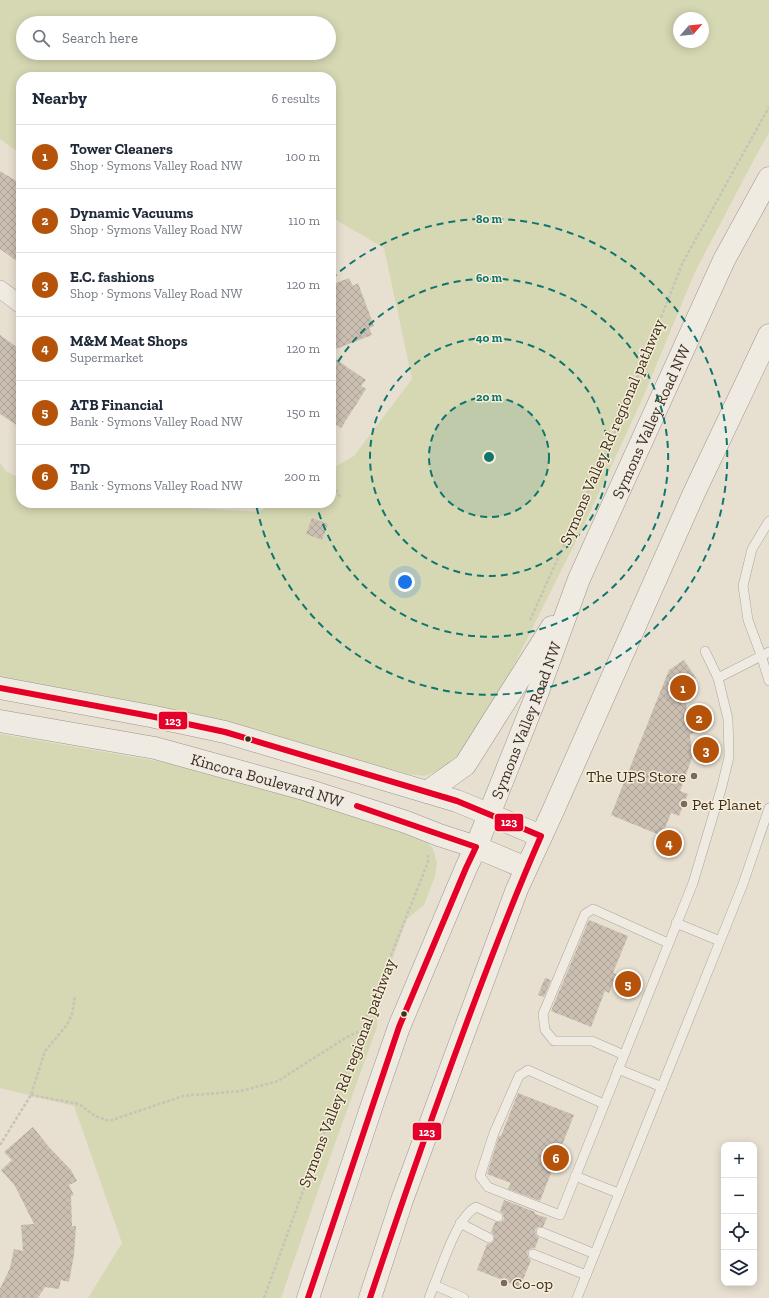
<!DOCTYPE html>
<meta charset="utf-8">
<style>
body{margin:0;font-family:"Zilla Slab",serif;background:#f2f2f3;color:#1f2937}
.controls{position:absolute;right:12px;bottom:12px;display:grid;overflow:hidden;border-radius:8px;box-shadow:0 2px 10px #0003}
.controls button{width:36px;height:36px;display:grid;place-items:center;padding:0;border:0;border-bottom:1px solid #e0e1e3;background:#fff;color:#1f2937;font:20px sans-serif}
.compass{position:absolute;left:673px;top:12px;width:36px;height:36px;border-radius:50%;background:#fff;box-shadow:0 2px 10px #0003;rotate:62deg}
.you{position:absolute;left:405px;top:582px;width:14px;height:14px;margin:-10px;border:3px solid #fff;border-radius:50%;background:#1a73e8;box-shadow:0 0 0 6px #1a73e833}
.badge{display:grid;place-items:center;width:26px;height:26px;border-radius:50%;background:#b45309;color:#fff;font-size:13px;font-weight:700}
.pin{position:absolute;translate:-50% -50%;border:2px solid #fff;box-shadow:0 1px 4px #0006}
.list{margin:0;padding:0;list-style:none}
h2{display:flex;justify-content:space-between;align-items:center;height:52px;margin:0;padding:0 16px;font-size:17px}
h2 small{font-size:13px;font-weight:400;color:#747a83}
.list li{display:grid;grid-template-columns:26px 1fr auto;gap:12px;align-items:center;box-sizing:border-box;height:64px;padding:0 16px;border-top:1px solid #e0e1e3}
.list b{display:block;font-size:15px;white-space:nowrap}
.list p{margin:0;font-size:13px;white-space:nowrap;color:#747a83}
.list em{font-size:13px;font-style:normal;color:#747a83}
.icon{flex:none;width:22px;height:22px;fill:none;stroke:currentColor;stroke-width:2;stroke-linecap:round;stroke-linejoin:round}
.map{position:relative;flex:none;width:769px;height:1298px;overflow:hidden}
.search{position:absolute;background:#fff;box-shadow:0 2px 10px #0003;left:16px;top:16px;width:320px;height:44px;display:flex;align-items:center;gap:10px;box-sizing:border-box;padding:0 14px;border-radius:22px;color:#747a83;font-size:15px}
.panel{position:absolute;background:#fff;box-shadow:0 2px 10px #0003;left:16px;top:72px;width:320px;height:436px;border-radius:16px}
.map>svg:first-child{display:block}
.green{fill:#d6d7b3;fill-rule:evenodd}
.building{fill:url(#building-cross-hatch)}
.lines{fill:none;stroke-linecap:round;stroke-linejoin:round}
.lane-casing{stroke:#ada599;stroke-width:10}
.street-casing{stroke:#ada599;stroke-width:18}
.secondary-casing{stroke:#9c958a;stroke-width:23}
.path{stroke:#c8c2b9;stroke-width:2.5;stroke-dasharray:3 2;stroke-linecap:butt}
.lane{stroke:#efebe3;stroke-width:9}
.street{stroke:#efebe3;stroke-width:17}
.secondary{stroke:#efebe3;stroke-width:22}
.bus-1-casing{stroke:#f7eed8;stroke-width:9}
.bus-1{stroke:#e4002b;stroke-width:6}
.ring{fill:none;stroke:#0f766e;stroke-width:2;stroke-dasharray:7 5}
.bus-dot{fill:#3d2e20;stroke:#f7eed8;stroke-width:1.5}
.poi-dot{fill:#786c5e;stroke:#f7eed8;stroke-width:1.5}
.labels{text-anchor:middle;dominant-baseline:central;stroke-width:3;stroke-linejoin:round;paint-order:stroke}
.street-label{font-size:16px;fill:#3d2e20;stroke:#f7eed8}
.poi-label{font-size:16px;fill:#3d2e20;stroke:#f7eed8;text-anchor:start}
.centre{fill:#0f766e;stroke:#f7eed8;stroke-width:2}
.ring-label{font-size:12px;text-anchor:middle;font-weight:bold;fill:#0f766e;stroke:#f7eed8;stroke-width:3;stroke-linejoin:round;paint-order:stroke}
.line-badge{stroke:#f7eed8;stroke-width:1.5}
.badge-label{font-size:11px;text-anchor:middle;font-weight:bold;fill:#fff}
</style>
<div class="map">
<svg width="769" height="1298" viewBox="0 0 769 1298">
<defs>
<pattern id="building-cross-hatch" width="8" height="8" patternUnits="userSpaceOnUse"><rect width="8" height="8" fill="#cbbfb2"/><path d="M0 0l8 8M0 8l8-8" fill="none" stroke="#afa499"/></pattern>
</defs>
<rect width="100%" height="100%" fill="#e7e0d1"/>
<!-- green -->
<g class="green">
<path d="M0 0H769V133L758 152 695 272 641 402 583 527 504 685 464 748 451 762 442 769 425 776 408 774 267 734 163 709 121 699 0 678V463L6 471 21 479V503H109L259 512 274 503H331V469L354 456 412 379 384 248 331 217V77H21V154L0 139ZM679 18H703V42H679ZM23 23H329V53H23Z"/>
<polygon points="0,734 215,771 418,832 433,849 437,863 435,876 424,905 407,919 378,998 377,1027 320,1185 281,1298 88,1298 122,1243 74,1106 0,1088"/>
</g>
<!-- building -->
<g class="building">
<polygon points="0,171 21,184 21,264 0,249"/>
<polygon points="349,278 353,286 358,283 374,326 369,328 372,335 331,351 331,285"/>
<polygon points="0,335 21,350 21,428 0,414"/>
<polygon points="331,356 366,380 361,386 366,389 341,428 331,421"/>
<polygon points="312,518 328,524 322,540 306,534"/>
<polygon points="684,660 696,678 684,686 687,711 696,709 699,732 690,734 692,758 680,791 688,794 679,816 671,813 662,836 611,815 669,670"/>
<polygon points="589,920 628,936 613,973 617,974 609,993 605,991 591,1027 551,1011"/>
<polygon points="545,978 551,980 544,997 538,995"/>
<polygon points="518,1093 574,1115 540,1201 508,1189 511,1183 487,1174 499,1136 501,1136"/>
<polygon points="33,1127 49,1147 71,1170 77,1181 69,1185 74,1195 71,1196 72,1226 76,1226 74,1255 69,1282 61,1280 59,1289 45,1287 38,1298 0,1298 0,1289 10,1268 14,1249 23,1251 21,1225 34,1224 15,1186 1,1170 12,1160 4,1152"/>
<polygon points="504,1200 535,1212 535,1214 547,1218 543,1227 538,1227 535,1230 536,1235 539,1238 535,1248 530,1249 527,1252 528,1257 531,1260 520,1287 477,1270 487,1244 492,1243 494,1240 494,1235 491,1232 495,1222 501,1222 504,1219 503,1214 500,1211"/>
</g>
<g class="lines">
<!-- lane casing -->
<g class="lane-casing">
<g id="lane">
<polyline points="769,521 752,549 743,586 748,620 761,655 769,681"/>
<polyline points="705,651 718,678"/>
<polyline points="676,923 720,941"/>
<polyline points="624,1055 592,1041 554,1041 545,1030 543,1014 585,914 593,909 668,943"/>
<polyline points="618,1069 662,1087"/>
<polyline points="604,1104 528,1070 519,1076 494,1133 480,1176 488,1187 560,1215 693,883 722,786 729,757 728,719 718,678 769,652"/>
<polyline points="575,1176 618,1193"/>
<polyline points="460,1223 489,1238"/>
<polyline points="541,1232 595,1254"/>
<polyline points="533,1254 586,1275"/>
<path d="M434 1285C443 1264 457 1217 476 1207L498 1217"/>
<polyline points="429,1298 434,1285 464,1298"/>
<polyline points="577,1298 743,884 769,808"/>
</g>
</g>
<!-- street casing -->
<g class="street-casing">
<polyline id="street" points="0,289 21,305"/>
</g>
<!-- secondary casing -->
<g class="secondary-casing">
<g id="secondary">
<polyline points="0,688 150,716 225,732 457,801 541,836"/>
<path id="s1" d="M0 721 155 748 307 790 406 822 439 835 476 847 526 868"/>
<polyline points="427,792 465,765 552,627"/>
<path id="s2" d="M308 1298 373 1102 399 1027 466 868 476 847 537 694 579 579 724 260 769 178"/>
<polyline points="370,1298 402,1200 517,889 552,813 694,493 769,335"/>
</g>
</g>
<!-- path -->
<g class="path">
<polyline points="331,481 340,497"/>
<polyline points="530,620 619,423 683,262 769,107"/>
<polyline points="31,1095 79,1104 95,1116 109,1121 183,1096 241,1091 278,1081 347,1037 362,1030"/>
<polyline points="0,1145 31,1095 45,1051 66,1026 72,1015 75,996"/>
<polyline points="264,1298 366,1018 428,862 428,853"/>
</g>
<!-- lane -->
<use href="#lane" class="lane"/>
<!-- street -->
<use href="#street" class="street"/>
<!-- secondary -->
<use href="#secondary" class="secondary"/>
<!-- bus-1 casing -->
<g class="bus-1-casing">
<g id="bus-1">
<path d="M0 688 150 716 225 732 457 801 541 836C513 900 488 965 464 1030 431 1119 400 1208 370 1298"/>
<polyline points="308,1298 399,1027 466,868 476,847 357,806"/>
</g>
</g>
<!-- bus-1 -->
<use href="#bus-1" class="bus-1"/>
</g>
<!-- distance rings -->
<circle cx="489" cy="457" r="60" fill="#0f766e" fill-opacity=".12"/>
<g class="ring">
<circle cx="489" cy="457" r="60"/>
<circle cx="489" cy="457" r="119"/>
<path d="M332 372A179 179 0 1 1 316 503"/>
<path d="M331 279A238 238 0 1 1 256 504"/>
</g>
<!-- markers -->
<g class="bus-dot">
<circle cx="248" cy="739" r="3.5"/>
<circle cx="404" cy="1014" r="3.5"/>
</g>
<g class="poi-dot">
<circle cx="694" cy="776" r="4"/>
<circle cx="684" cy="804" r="4"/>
<circle cx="504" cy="1283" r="4"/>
</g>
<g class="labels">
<!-- street labels -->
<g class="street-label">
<text stroke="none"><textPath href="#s2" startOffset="942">Symons Valley Road NW</textPath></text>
<text transform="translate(612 432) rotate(-67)">Symons Valley Rd regional pathway</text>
<text stroke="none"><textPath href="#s2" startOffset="618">Symons Valley Road NW</textPath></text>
<text stroke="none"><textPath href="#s1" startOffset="274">Kincora Boulevard NW</textPath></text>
<text transform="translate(347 1073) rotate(-69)">Symons Valley Rd regional pathway</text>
</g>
<!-- poi labels -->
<g class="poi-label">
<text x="686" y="776" text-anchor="end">The UPS Store</text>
<text x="692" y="804">Pet Planet</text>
<text x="512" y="1283">Co-op</text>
</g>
</g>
<circle cx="489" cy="457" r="6" class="centre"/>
<g class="ring-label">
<text x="489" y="223">80 m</text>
<text x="489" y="282">60 m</text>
<text x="489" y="342">40 m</text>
<text x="489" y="401">20 m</text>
</g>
<g class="line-badge">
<rect x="158" y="711" width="30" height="19" rx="4" fill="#e4002b"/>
<rect x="494" y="813" width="30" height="19" rx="4" fill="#e4002b"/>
<rect x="412" y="1122" width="30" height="19" rx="4" fill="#e4002b"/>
</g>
<g class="badge-label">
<text x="173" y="725">123</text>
<text x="509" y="826">123</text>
<text x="427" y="1136">123</text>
</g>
</svg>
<div class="controls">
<button>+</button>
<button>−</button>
<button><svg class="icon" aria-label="locate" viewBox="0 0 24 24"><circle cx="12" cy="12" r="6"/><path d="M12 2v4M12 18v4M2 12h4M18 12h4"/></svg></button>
<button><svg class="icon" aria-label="layers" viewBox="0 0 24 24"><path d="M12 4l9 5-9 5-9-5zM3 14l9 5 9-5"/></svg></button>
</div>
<svg class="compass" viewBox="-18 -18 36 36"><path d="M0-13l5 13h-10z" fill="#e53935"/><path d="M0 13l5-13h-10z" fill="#747a83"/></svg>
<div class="you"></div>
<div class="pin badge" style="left:683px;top:688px">1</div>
<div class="pin badge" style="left:699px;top:718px">2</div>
<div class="pin badge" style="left:706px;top:750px">3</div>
<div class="pin badge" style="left:669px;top:843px">4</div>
<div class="pin badge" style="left:628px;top:984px">5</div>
<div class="pin badge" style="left:556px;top:1158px">6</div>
<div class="search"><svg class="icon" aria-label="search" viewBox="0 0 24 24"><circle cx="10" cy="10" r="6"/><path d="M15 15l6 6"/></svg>Search here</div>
<section class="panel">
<h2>Nearby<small>6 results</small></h2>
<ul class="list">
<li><span class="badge">1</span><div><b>Tower Cleaners</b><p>Shop · Symons Valley Road NW</p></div><em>100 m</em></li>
<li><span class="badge">2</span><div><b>Dynamic Vacuums</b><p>Shop · Symons Valley Road NW</p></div><em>110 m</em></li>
<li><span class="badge">3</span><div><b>E.C. fashions</b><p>Shop · Symons Valley Road NW</p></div><em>120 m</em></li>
<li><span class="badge">4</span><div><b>M&amp;M Meat Shops</b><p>Supermarket</p></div><em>120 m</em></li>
<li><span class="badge">5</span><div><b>ATB Financial</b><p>Bank · Symons Valley Road NW</p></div><em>150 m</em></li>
<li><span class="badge">6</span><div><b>TD</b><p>Bank · Symons Valley Road NW</p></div><em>200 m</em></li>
</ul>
</section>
</div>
